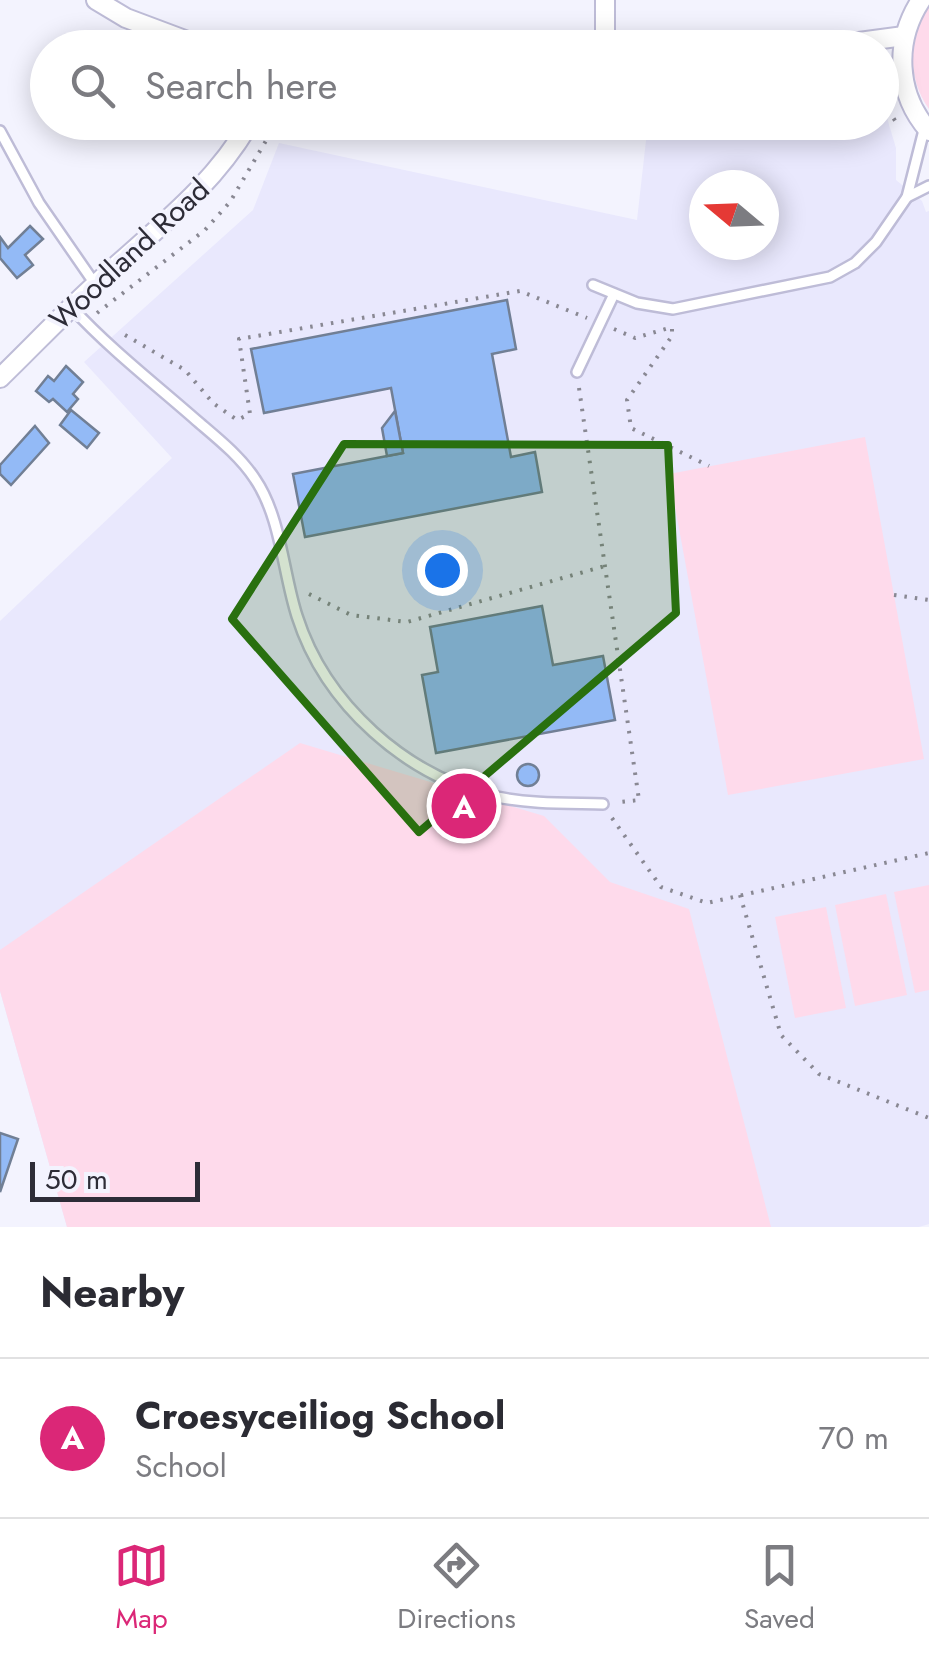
<!DOCTYPE html>
<style>
body{margin:0;font-family:Jost,sans-serif;background:#f7f7f7;color:#2b2b33}
.compass{position:absolute;left:689px;top:170px;width:90px;height:90px;border-radius:50%;background:#fff;box-shadow:0 5px 25px #0003;rotate:289deg}
.scale{position:absolute;left:30px;bottom:25px;width:170px;box-sizing:border-box;padding-left:10px;border:5px solid #2d2c37;border-top:0;font-size:28px;line-height:35px;white-space:nowrap;color:#2d2c37;-webkit-text-stroke:8px #f3f3fe;paint-order:stroke}
.you{position:absolute;left:442px;top:570px;width:35px;height:35px;margin:-25px;border:8px solid #fff;border-radius:50%;background:#1a73e8;box-shadow:0 0 0 15px #1a73e833}
.badge{display:grid;place-items:center;width:65px;height:65px;border-radius:50%;background:#db2777;color:#fff;font-size:32px;font-weight:700}
.pin{position:absolute;translate:-50% -50%;border:5px solid #fff;box-shadow:0 2px 10px #0006}
.list{margin:0;padding:0;list-style:none}
h2{display:flex;justify-content:space-between;align-items:center;height:130px;margin:0;padding:0 40px;font-size:42px}
h2 small{font-size:32px;font-weight:400;color:#7c7c81}
.list li{display:grid;grid-template-columns:65px 1fr auto;gap:30px;align-items:center;box-sizing:border-box;height:160px;padding:0 40px;border-top:2px solid #e1e1e2}
.list b{display:block;font-size:38px;white-space:nowrap}
.list p{margin:0;font-size:32px;white-space:nowrap;color:#7c7c81}
.list em{font-size:32px;font-style:normal;color:#7c7c81}
.icon{flex:none;width:55px;height:55px;fill:none;stroke:currentColor;stroke-width:2;stroke-linecap:round;stroke-linejoin:round}
.map{position:relative;flex:none;width:929px;height:1227px;overflow:hidden}
.search{position:absolute;background:#fff;box-shadow:0 5px 25px #0003;left:30px;right:30px;top:30px;height:110px;display:flex;align-items:center;gap:25px;box-sizing:border-box;padding:0 35px;border-radius:55px;color:#7c7c81;font-size:38px}
.sheet{height:290px;background:#fff}
nav{display:flex;justify-content:space-around;align-items:center;box-sizing:border-box;height:140px;border-top:2px solid #e1e1e2;background:#fff;font-size:28px;color:#7c7c81}
nav a{display:grid;justify-items:center;gap:5px}
nav .on{color:#db2777}
.map>svg:first-child{display:block}
.built{fill:#e9e8fd;fill-rule:evenodd}
.green{fill:#fedaeb}
.building{fill:#93baf6;stroke:#717f95;stroke-width:2.5}
.lines{fill:none;stroke-linecap:round;stroke-linejoin:round}
.lane-casing{stroke:#bebcd7;stroke-width:14}
.street-casing{stroke:#bebcd7;stroke-width:22}
.path{stroke:#898893;stroke-width:4;stroke-dasharray:2.5 8;stroke-linecap:butt}
.lane{stroke:#fff;stroke-width:9}
.street{stroke:#fff;stroke-width:18}
.marked{fill:#29700f;fill-opacity:0.2;stroke:#29700f;stroke-width:8;stroke-linejoin:round}
.labels{text-anchor:middle;dominant-baseline:central;stroke-width:8;stroke-linejoin:round;paint-order:stroke}
.street-label{font-size:30px;fill:#2d2c37;stroke:#f3f3fe}
</style>
<div class="map">
<svg width="929" height="1227" viewBox="0 0 929 1227">
<rect width="100%" height="100%" fill="#f3f3fe"/>
<!-- built -->
<path class="built" d="M882 114 887 118 896 148V180L922 201 926 212 929 211V1224L919 1227H67L0 991V621L172 458 84 362 253 210 279 143 637 220 648 123 882 122ZM704 185H764V245H704Z"/>
<!-- green -->
<g class="green">
<path d="M929 3V109C906 78 909 34 929 3Z"/>
<polygon points="865,437 924,759 728,795 669,474"/>
<polygon points="300,743 544,816 610,882 689,909 771,1227 67,1227 0,991 0,950"/>
<polygon points="929,885 929,990 915,993 894,892"/>
<polygon points="886,894 907,995 855,1006 835,905"/>
<polygon points="826,907 846,1008 795,1018 775,917"/>
</g>
<!-- building -->
<g class="building">
<polygon points="30,226 43,239 25,255 33,265 17,278 0,258 0,237 8,248"/>
<polygon points="507,300 516,349 492,354 511,457 535,452 542,492 305,537 293,474 403,453 391,388 264,413 251,349"/>
<polygon points="66,366 83,382 73,394 78,399 67,412 53,399 49,402 36,391 48,376 54,381"/>
<polygon points="71,410 99,433 87,448 60,425"/>
<polygon points="395,411 403,453 387,456 382,428"/>
<polygon points="35,426 49,443 11,485 0,474 0,465"/>
<polygon points="542,606 553,665 603,656 615,720 436,753 422,675 438,672 430,627"/>
<circle cx="528" cy="775" r="11"/>
<polygon points="0,1133 18,1139 0,1192"/>
</g>
<g class="lines">
<!-- lane casing -->
<g class="lane-casing">
<g id="lane">
<polyline points="0,131 39,203 95,284"/>
<polyline points="907,197 929,186"/>
<polyline points="593,285 637,303 673,309 830,277 855,263 876,242 907,197 924,130"/>
<path d="M72 308C110 349 155 384 196 420 217 438 240 456 255 479 281 517 283 573 297 616 325 704 406 777 497 797 531 804 568 803 603 804"/>
<polyline points="577,372 614,294"/>
</g>
</g>
<!-- street casing -->
<g class="street-casing">
<g id="street">
<polyline points="96,0 126,18 206,48"/>
<path d="M921 0C894 41 896 94 929 131"/>
<polyline points="605,48 605,0"/>
<polyline points="814,48 904,36"/>
<polyline points="882,76 904,84"/>
<path d="M0 378C32 347 62 315 95 285 149 234 212 189 250 122"/>
</g>
</g>
<!-- path -->
<g class="path">
<polyline points="882,101 896,122"/>
<polyline points="97,313 205,230 230,202 277,122"/>
<polyline points="614,329 635,338 672,327"/>
<polyline points="672,329 672,336 627,400 631,428 709,466"/>
<polyline points="125,335 185,370 213,403 237,420 250,414 239,339 520,291 587,318"/>
<polyline points="579,388 639,800 620,802"/>
<polyline points="309,594 351,615 407,622 605,566"/>
<polyline points="894,595 929,600"/>
<polyline points="612,818 661,887 707,903 929,853"/>
<polyline points="740,895 781,1035 819,1074 929,1118"/>
</g>
<!-- lane -->
<use href="#lane" class="lane"/>
<!-- street -->
<use href="#street" class="street"/>
</g>
<!-- marked area -->
<path class="marked" d="M344 444 668 445 676 613 419 832 232 619Z"/>
<g class="labels">
<!-- street labels -->
<g class="street-label">
<text transform="translate(129 254) rotate(-43)">Woodland Road</text>
</g>
</g>
</svg>
<svg class="compass" viewBox="-18 -18 36 36"><path d="M0-13l5 13h-10z" fill="#e53935"/><path d="M0 13l5-13h-10z" fill="#7c7c81"/></svg>
<div class="scale">50 m</div>
<div class="you"></div>
<div class="pin badge" style="left:464px;top:806px">A</div>
<div class="search"><svg class="icon" aria-label="search" viewBox="0 0 24 24"><circle cx="10" cy="10" r="6"/><path d="M15 15l6 6"/></svg>Search here</div>
</div>
<section class="sheet">
<h2>Nearby<small></small></h2>
<ul class="list">
<li><span class="badge">A</span><div><b>Croesyceiliog School</b><p>School</p></div><em>70 m</em></li>
</ul>
</section>
<nav>
<a class="on"><svg class="icon" aria-label="map" viewBox="0 0 24 24"><path d="M3 6l6-2 6 2 6-2v14l-6 2-6-2-6 2zM9 4v14M15 6v14"/></svg>Map</a>
<a><svg class="icon" aria-label="directions" viewBox="0 0 24 24"><path d="M12 3l9 9-9 9-9-9zM9 14v-3h6M13 9l2 2-2 2"/></svg>Directions</a>
<a><svg class="icon" aria-label="saved" viewBox="0 0 24 24"><path d="M7 4h10v16l-5-4-5 4z"/></svg>Saved</a>
</nav>
